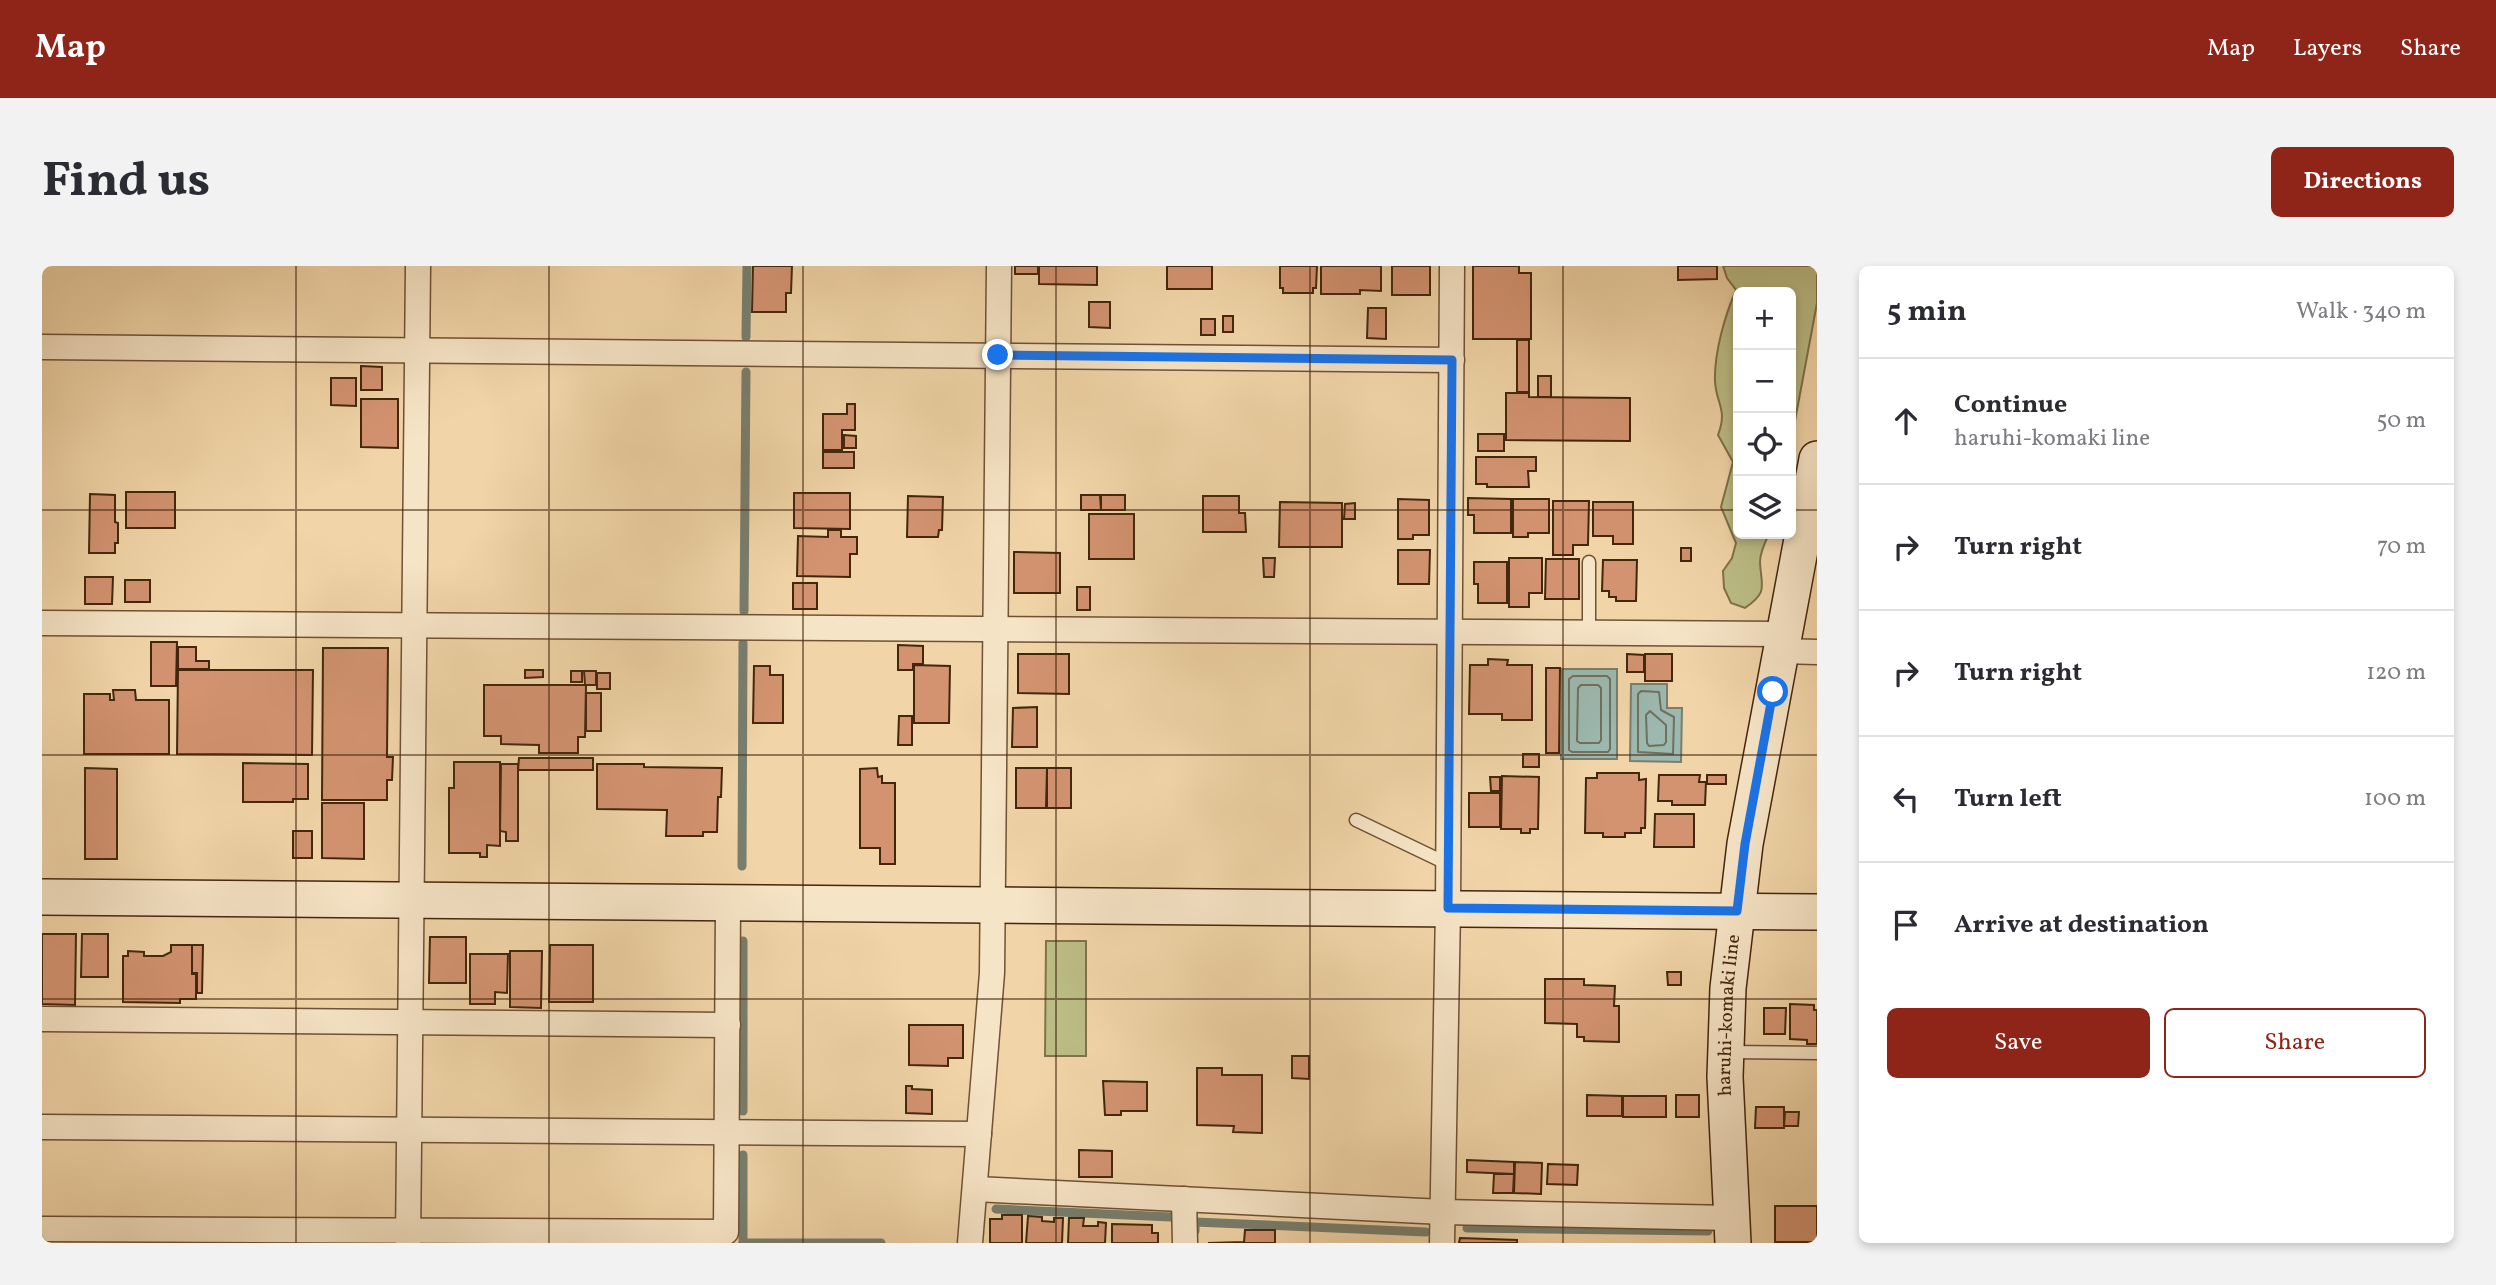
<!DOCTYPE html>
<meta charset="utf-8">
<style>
body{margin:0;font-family:Vollkorn,serif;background:#f2f2f3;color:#2b2b33}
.controls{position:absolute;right:21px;top:21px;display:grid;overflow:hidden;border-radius:10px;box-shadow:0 4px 10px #0003}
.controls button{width:63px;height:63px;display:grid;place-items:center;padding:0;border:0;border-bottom:2px solid #e1e1e2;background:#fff;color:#2b2b33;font:35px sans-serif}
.stop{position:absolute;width:21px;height:21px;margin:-16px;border:5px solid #1a73e8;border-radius:50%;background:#fff}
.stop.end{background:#1a73e8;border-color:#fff;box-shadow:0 2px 7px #0008}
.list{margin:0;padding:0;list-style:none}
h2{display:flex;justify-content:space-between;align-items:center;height:91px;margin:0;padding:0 28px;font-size:30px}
h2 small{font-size:23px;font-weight:400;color:#7c7c81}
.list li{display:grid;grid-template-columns:46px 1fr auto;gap:21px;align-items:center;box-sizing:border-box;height:126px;padding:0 28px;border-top:2px solid #e1e1e2}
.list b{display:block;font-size:26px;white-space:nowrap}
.list p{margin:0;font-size:23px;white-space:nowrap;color:#7c7c81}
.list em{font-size:23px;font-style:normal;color:#7c7c81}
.actions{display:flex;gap:14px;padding:21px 28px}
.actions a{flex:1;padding:16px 0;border:2px solid #8f2418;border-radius:10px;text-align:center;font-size:24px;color:#8f2418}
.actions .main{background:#8f2418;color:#fff}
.icon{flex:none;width:38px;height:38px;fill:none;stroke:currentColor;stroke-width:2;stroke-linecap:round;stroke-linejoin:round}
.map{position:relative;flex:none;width:1775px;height:977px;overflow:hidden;border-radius:10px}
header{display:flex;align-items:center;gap:42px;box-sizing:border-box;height:98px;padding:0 35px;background:#8f2418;color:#fff}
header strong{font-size:33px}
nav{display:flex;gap:38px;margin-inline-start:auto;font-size:24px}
.intro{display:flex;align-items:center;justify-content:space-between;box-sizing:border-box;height:168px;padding:0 42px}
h1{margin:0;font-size:49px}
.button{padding:18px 32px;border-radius:10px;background:#8f2418;color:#fff;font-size:24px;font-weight:700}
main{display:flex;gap:42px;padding:0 42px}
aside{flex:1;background:#fff;border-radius:10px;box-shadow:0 4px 10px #0003}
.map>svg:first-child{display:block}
.green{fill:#bcbd86;stroke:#807249;stroke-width:2}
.water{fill:#9cb8af;stroke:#787e6e;stroke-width:2}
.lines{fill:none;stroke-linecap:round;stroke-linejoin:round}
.shore{stroke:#70705e;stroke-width:2}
.stream{stroke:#787e6e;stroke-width:9}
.building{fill:#d39371;stroke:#43270c;stroke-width:2}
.lane-casing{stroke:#6e5233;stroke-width:15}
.street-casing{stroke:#6e5233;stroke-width:27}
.secondary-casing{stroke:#43270c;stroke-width:38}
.lane{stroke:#f6e4c6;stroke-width:12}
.street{stroke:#f6e4c6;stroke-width:24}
.secondary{stroke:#f6e4c6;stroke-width:35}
.route{stroke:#1a73e8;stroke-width:9}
.grid{fill:none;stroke:#43270c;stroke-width:2;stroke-opacity:0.55}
.labels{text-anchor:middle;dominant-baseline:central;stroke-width:6;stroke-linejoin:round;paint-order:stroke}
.street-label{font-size:19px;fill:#43270c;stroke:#f6e4c6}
</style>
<header>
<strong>Map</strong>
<nav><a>Map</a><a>Layers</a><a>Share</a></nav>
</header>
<div class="intro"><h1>Find us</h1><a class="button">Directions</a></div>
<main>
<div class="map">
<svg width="1775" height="977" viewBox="0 0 1775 977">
<rect width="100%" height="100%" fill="#f1d5a8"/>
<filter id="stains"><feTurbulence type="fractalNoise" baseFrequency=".00286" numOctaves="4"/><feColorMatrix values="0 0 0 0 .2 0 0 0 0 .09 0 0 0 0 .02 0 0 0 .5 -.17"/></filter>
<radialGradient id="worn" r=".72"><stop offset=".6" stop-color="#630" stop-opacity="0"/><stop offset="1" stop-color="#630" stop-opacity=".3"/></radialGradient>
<!-- green -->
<g class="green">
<path d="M1681 0H1775V37L1749 176V26H1696V268H1727C1723 276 1718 287 1718 296 1719 321 1727 325 1703 342L1689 337 1682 322 1681 305 1690 292 1694 277 1679 241 1691 196 1676 169C1686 143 1674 138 1673 115 1672 87 1683 49 1694 24L1685 12Z"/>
<polygon points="1004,675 1044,675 1044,790 1003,790"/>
</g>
<!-- water -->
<g class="water">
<polygon points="1520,403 1575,403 1575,493 1519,493"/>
<polygon points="1589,418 1625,418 1625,442 1640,442 1639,496 1588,495"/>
</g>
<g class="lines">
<!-- shore -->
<g class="shore">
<polygon points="1531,410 1565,410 1568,413 1568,483 1566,486 1530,486 1527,484 1527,413"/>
<polygon points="1539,419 1556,419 1559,422 1559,474 1557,477 1538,477 1535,475 1536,422"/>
<polygon points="1599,425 1617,426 1619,444 1632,451 1631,488 1596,486 1596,428"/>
<polygon points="1608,445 1624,459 1624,476 1622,479 1607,480 1605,477 1604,449"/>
</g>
<!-- stream -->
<g class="stream">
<polyline points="704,71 705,0"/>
<polyline points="702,345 704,106"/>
<polyline points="700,600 701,377"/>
<polyline points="701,845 701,675"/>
<polyline points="954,943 1129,951"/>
<polyline points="1425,962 1666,965"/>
<polyline points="1153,965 1153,956 1384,966"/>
<polyline points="701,976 701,889"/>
<polyline points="701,977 839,977"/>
</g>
</g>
<!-- building -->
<g class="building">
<polygon points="711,0 750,0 749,27 744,27 744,46 710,46"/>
<rect x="973" y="0" width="23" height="8"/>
<polygon points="997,0 1055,0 1055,19 997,18"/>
<rect x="1125" y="0" width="45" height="23"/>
<polygon points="1238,0 1275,0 1274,22 1271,22 1271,27 1241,27 1241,22 1238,22"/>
<polygon points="1279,0 1339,0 1339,25 1318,24 1318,28 1279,28"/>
<rect x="1350" y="0" width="38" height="29"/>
<polygon points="1431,0 1477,0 1477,7 1489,7 1489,73 1431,73"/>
<polygon points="1636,0 1675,0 1675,13 1636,14"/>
<polygon points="1047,36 1068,36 1068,62 1047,61"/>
<polygon points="1326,42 1344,42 1344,73 1325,72"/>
<rect x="1181" y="50" width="10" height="16"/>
<rect x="1159" y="53" width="14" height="16"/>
<rect x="1475" y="74" width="12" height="52"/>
<polygon points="319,100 340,101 340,124 319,124"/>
<rect x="1496" y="110" width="13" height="21"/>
<polygon points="289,112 314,112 314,140 289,139"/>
<polygon points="1464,127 1487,127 1487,131 1588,132 1588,175 1464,174"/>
<polygon points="319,133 356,133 356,182 319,181"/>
<polygon points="805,138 813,138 813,164 800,164 800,184 781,184 781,148 805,148"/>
<rect x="1436" y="168" width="26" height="17"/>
<polygon points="802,169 814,170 814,182 802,182"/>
<rect x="781" y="186" width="31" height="16"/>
<polygon points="1434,191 1494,191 1494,205 1486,205 1487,221 1445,221 1445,218 1434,218"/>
<rect x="84" y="226" width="49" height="36"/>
<polygon points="752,227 808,227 808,263 752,262"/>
<polygon points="48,228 73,229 73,256 76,257 76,277 73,277 73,287 47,287"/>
<polygon points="1039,229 1058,229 1059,244 1039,244"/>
<rect x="1059" y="229" width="24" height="15"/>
<polygon points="866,230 901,231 900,264 897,264 896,271 865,271"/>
<polygon points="1161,230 1197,230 1197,247 1203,247 1204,266 1161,266"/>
<polygon points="1426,232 1469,233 1469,267 1432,267 1432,249 1426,249"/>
<polygon points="1356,233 1387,234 1387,269 1371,269 1371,273 1356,273"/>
<polygon points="1471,233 1507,233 1507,267 1486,267 1486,271 1471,271"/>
<polygon points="1511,235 1547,235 1546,279 1531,279 1531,289 1511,289"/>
<polygon points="1238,236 1300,237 1300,281 1237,281"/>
<polygon points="1551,236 1591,236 1591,278 1571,278 1571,270 1551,270"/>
<polygon points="1313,237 1313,253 1302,253 1303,238"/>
<rect x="1047" y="248" width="45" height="45"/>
<polygon points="786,264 799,264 799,271 815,271 815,288 808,288 808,311 755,310 756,270 786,271"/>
<rect x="1639" y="282" width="10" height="13"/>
<polygon points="1356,284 1388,284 1387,318 1356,318"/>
<polygon points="972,286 1018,287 1018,327 972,327"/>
<polygon points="1221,292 1233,292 1232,311 1222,311"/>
<polygon points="1467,292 1500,292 1500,327 1487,327 1487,341 1467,341"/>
<polygon points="1504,293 1537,293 1537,333 1503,333"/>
<polygon points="1561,294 1595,294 1594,335 1574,335 1574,331 1567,331 1567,325 1560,325"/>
<polygon points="1432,296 1465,296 1465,337 1436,337 1436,318 1432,318"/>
<polygon points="43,311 71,311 70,338 43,338"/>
<rect x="83" y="314" width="25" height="22"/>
<rect x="751" y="317" width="24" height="26"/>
<rect x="1035" y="321" width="13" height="23"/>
<polygon points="109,376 135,376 134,420 109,420"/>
<polygon points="856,379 881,380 881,398 871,398 871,404 856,404"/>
<polygon points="136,381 154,381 154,395 167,395 167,403 136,403"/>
<polygon points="281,382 346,382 345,491 351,491 350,514 345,514 345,534 280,534"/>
<polygon points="976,388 1027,388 1027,428 976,427"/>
<polygon points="1585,388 1602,389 1602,406 1585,406"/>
<rect x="1603" y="388" width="27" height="27"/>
<polygon points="1446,393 1466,394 1465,399 1490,399 1490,454 1460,454 1460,448 1427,448 1428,399 1446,399"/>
<polygon points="872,399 908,400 907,457 872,457"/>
<polygon points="712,400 728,400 728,409 741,409 741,457 711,457"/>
<polygon points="1504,402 1518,402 1517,487 1504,487"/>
<polygon points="136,404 271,404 270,489 135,488"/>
<polygon points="483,404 501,404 501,411 483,412"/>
<rect x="529" y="405" width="11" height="11"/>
<polygon points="542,405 554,405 554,419 543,419"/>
<rect x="555" y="407" width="13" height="16"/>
<polygon points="442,419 544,419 543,471 536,471 536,487 497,487 497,479 459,478 459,470 442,470"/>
<polygon points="71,424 93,424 94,434 127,434 127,488 42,488 42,428 68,428 68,434 72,434"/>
<rect x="544" y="427" width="15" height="38"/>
<polygon points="995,441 995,481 970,481 971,442"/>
<polygon points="857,450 870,450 870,479 856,479"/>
<rect x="1481" y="488" width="16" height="13"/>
<polygon points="477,492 551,492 551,504 476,504"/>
<polygon points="412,496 458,496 458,580 445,579 445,591 438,591 438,587 407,587 407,522 412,522"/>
<polygon points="201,497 266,498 266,533 251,533 251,536 201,536"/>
<polygon points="459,498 476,498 476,575 464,575 464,566 458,565"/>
<polygon points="555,498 602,498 602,501 680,502 679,531 676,531 675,566 661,566 661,570 624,570 625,544 555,543"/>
<polygon points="43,502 75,503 75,593 43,593"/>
<polygon points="835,502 836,511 840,510 840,517 853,517 853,598 838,598 838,582 818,582 818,503"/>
<polygon points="974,502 1005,502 1004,542 974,542"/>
<rect x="1005" y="502" width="24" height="40"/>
<polygon points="1555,507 1597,507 1597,514 1604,513 1603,562 1599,562 1599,567 1583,567 1583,571 1561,571 1561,567 1543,567 1544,512 1555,512"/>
<polygon points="1617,509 1658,509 1657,516 1664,516 1663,539 1630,539 1630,535 1616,535"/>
<rect x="1665" y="509" width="19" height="9"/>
<polygon points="1460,510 1497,511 1496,563 1488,563 1488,567 1479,567 1479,563 1459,563"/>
<polygon points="1448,511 1458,511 1458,525 1449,525"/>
<rect x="1427" y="527" width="31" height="34"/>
<polygon points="280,537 322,537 322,593 280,592"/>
<polygon points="1613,548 1652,548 1652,581 1612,581"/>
<rect x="251" y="565" width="19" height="27"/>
<polygon points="0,668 34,668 33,739 0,738"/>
<polygon points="40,668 66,668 66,711 39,711"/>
<polygon points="388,671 424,671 424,717 387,717"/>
<polygon points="129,679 150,679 150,708 154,708 154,733 138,733 138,737 81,736 81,690 86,690 86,685 102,686 102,690 121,690 129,686"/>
<polygon points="150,679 161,679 160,727 155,727 155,707 150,707"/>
<polygon points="508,679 551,679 551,736 507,736"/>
<polygon points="468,685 500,685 499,742 468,741"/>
<polygon points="428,688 466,688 465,727 453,726 453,738 428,738"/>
<polygon points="1625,706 1639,706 1639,719 1626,719"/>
<polygon points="1503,713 1542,713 1542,719 1573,720 1572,740 1577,740 1577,776 1542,775 1542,771 1535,771 1535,758 1503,757"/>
<polygon points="1748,738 1772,739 1772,744 1775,744 1775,778 1765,778 1765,774 1748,773"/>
<polygon points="1722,742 1744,742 1743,768 1722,768"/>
<polygon points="867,759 921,759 921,792 906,792 906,800 867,799"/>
<polygon points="1250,790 1267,790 1267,813 1250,812"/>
<polygon points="1155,802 1180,802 1180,809 1220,809 1220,867 1191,866 1192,860 1155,859"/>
<polygon points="1061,815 1105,816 1105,845 1079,845 1079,849 1063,849"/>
<polygon points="864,820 870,820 870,823 890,824 890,848 864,847"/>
<polygon points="1545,829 1580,830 1580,850 1545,850"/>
<rect x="1634" y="829" width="23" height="22"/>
<rect x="1581" y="830" width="43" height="21"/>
<polygon points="1714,841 1742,841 1742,862 1713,862"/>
<polygon points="1743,846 1757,846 1756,860 1742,860"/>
<polygon points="1037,884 1070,885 1070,911 1037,911"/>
<polygon points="1425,894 1472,896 1472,908 1425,906"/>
<polygon points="1473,896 1500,897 1499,928 1472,927"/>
<polygon points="1506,898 1536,899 1535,919 1505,918"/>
<polygon points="1452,908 1472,908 1471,927 1451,927"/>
<rect x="1733" y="940" width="42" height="36"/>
<polygon points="960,949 980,949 980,977 948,977 948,953 960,953"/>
<polygon points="986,950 1000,951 1000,955 1012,956 1012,952 1021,952 1020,977 984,977"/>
<polygon points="1027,952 1042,952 1041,960 1056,960 1056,956 1064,957 1063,977 1026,977"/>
<polygon points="1070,958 1110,959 1110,967 1116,967 1116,977 1070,977"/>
<polygon points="1203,964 1233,964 1233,977 1166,977 1202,976"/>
<polygon points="1418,972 1475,974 1475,977 1417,977"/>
</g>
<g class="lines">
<!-- lane casing -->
<g class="lane-casing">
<g id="lane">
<polyline points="1547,367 1547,296"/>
<polyline points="1314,554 1406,598"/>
<polyline points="1684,786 1775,787"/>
</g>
</g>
<!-- street casing -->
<g class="street-casing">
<g id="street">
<polyline points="0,81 1410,94"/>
<polyline points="0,357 1742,368"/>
<polyline points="1739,385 1775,386"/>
<polyline points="0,753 686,759"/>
<polyline points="0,861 937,868"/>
<polyline points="933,923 1401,946 1689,952"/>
<polyline points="1142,933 1143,977"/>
<polyline points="0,963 684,966 686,637"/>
<polyline points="366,977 376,0"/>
<polyline points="928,977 950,707 957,0"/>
<polyline points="1400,977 1406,642 1410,0"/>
</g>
</g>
<!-- secondary casing -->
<g class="secondary-casing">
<g id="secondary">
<polyline points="0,631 1775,646"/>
<path id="s1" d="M1691 977 1683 811 1686 722 1703 578 1775 193"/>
</g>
</g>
<!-- lane -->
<use href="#lane" class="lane"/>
<!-- street -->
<use href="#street" class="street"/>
<!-- secondary -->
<use href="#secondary" class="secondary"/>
</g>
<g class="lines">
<!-- route -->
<polyline class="route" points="956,89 1410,94 1406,642 1695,645 1703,578 1731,426"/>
</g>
<!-- grid -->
<path class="grid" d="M254 0V977M507 0V977M761 0V977M1014 0V977M1268 0V977M1521 0V977M0 244H1696M1749 244H1775M0 489H1775M0 733H1775"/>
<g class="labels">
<!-- street labels -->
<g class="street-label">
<text stroke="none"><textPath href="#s1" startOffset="228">haruhi-komaki line</textPath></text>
</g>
</g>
<rect width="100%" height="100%" filter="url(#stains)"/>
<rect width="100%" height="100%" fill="url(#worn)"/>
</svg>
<div class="controls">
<button>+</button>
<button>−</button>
<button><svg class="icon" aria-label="locate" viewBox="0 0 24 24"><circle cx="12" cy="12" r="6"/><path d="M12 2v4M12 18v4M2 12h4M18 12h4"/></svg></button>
<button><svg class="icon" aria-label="layers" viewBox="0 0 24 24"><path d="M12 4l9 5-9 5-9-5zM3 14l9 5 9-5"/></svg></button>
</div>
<div class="stop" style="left:1731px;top:426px"></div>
<div class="stop end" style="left:956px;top:89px"></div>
</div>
<aside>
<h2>5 min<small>Walk · 340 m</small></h2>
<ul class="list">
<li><svg class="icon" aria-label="ahead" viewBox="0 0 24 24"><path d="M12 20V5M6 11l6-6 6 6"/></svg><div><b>Continue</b><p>haruhi-komaki line</p></div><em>50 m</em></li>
<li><svg class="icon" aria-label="right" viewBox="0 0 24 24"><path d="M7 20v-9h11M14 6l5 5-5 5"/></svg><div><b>Turn right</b></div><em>70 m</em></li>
<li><svg class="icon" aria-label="right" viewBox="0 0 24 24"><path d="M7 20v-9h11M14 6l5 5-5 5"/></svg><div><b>Turn right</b></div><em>120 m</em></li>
<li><svg class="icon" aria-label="left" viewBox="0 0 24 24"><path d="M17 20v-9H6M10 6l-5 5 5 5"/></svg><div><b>Turn left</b></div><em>100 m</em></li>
<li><svg class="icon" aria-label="arrive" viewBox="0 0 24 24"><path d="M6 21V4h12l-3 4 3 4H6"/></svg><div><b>Arrive at destination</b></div></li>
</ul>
<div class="actions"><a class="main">Save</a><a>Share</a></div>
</aside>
</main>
